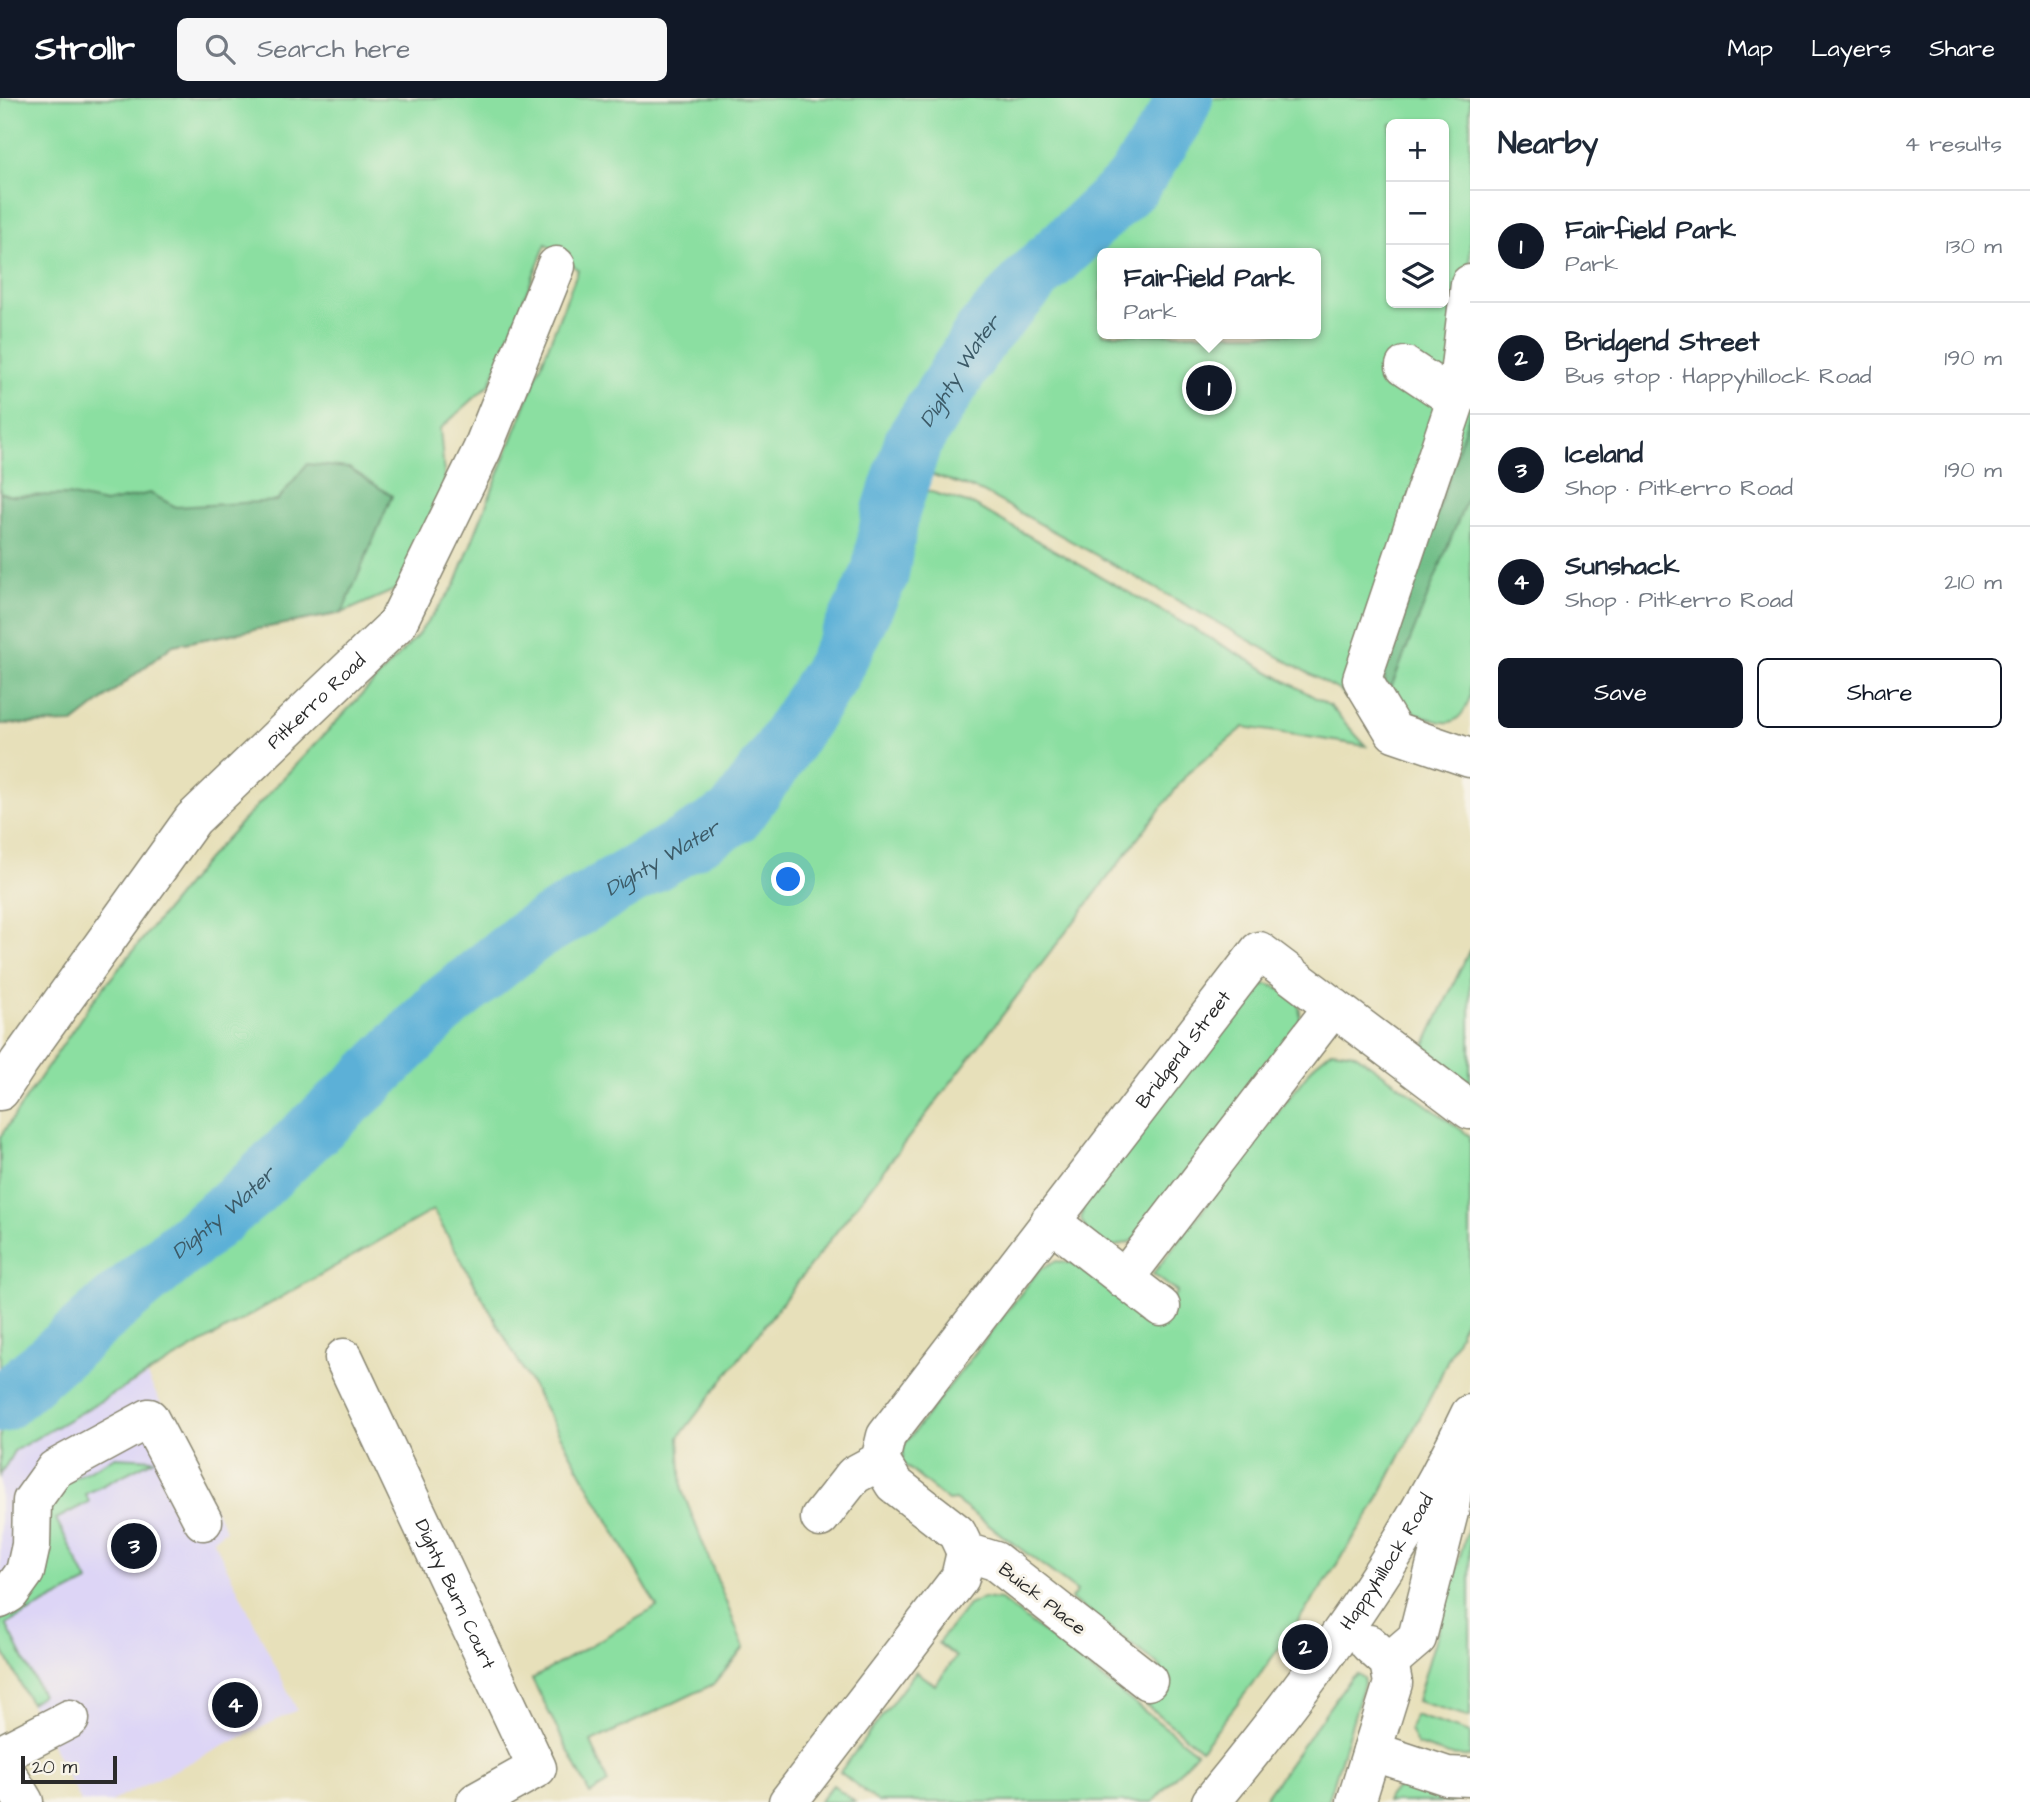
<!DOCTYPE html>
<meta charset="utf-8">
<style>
body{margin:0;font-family:"Architects Daughter",sans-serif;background:#f6f6f7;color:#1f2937}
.controls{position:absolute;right:21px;top:21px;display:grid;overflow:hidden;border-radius:10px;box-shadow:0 2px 5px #0004}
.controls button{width:63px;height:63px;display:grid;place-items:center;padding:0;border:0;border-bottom:2px solid #e0e1e3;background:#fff;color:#1f2937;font:35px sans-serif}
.scale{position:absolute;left:21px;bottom:18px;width:96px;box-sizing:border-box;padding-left:7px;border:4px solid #2b2b2b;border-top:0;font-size:19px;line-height:24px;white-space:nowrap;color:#2b2b2b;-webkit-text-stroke:5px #f7f3e8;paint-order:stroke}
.you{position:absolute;left:789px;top:782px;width:24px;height:24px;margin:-18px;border:5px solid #fff;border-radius:50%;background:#1a73e8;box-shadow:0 0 0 10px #1a73e833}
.badge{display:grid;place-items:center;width:46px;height:46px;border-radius:50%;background:#111827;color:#fff;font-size:23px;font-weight:700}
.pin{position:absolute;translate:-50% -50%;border:4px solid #fff;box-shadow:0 2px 7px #0006}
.popup{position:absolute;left:1097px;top:150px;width:224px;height:91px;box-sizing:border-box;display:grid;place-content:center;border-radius:10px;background:#fff;filter:drop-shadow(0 2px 5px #0005);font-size:23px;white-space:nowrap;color:#747a83}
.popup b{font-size:26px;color:#1f2937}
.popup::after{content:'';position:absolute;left:50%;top:100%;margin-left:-14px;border:14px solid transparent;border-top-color:#fff}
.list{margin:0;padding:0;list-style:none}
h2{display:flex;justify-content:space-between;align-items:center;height:91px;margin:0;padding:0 28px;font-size:30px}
h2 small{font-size:23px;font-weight:400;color:#747a83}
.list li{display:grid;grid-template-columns:46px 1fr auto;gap:21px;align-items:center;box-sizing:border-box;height:112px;padding:0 28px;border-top:2px solid #e0e1e3}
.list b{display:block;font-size:26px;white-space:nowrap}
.list p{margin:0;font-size:23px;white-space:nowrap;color:#747a83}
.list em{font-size:23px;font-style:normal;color:#747a83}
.actions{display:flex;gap:14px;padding:21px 28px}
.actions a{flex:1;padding:16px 0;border:2px solid #111827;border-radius:10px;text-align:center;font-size:24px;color:#111827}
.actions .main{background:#111827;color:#fff}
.icon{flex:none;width:38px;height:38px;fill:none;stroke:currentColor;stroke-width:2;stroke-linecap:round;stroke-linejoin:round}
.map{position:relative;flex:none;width:1470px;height:1704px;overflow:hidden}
header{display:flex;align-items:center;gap:42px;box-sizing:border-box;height:98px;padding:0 35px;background:#111827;color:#fff}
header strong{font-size:33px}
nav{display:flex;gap:38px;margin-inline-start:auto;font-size:24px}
.search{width:490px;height:63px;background:#f6f6f7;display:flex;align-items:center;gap:18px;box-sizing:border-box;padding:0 24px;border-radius:10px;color:#747a83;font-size:26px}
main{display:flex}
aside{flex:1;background:#fff}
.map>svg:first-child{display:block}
.built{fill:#ddd5f6}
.green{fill:#8bdfa1;stroke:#5b8566;stroke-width:2;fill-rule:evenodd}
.forest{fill:#70be87;stroke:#4e7459;stroke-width:2}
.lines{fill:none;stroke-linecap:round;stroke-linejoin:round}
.river{stroke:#5bb0d7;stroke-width:58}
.minor-casing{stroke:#898672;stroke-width:41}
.minor{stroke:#fff;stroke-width:38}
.labels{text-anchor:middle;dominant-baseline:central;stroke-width:6;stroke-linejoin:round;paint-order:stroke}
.street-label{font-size:19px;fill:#2b2b2b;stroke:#f7f3e8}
.water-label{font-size:21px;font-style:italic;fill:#3c5a67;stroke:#f7f3e8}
</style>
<header>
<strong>Strollr</strong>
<div class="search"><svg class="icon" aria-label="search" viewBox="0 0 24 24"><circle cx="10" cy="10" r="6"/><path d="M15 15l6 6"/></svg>Search here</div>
<nav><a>Map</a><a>Layers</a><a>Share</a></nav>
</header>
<main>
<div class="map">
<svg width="1470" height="1704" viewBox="0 0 1470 1704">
<rect width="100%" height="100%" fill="#f7f3e8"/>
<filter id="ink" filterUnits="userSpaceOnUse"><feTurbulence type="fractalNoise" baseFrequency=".0143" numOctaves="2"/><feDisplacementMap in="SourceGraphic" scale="14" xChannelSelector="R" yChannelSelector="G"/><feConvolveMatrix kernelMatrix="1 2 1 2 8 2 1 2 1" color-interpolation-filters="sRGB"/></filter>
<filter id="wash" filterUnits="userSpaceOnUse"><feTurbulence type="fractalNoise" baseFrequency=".00686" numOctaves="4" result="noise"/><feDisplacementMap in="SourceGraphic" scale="28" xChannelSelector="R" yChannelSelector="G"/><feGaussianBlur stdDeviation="1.57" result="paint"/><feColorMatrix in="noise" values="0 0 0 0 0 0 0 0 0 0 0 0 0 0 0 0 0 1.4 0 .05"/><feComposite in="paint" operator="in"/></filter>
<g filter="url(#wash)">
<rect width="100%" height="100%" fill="#e7e0ba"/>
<!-- built -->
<polygon class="built" points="147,1278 226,1432 213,1441 297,1612 110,1704 81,1704 0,1546 0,1378 14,1353"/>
<!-- green -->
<g class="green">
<path d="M0 0H1470V599C1459 632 1444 627 1418 616 1407 611 1397 607 1386 602L1376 635 1342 594 983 394 924 374 918 390 974 407 1330 608 1366 648 1244 629 1188 675 679 1339 682 1392 744 1550 714 1586 591 1644 608 1685 590 1696 532 1581 657 1509 433 1112 14 1353 0 1378V1039L91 905 207 761 416 539 455 487 578 172 546 146 490 286 440 331 445 386 397 491 342 515 173 547 73 625 0 626ZM1391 26H1444V205H1391ZM1102 155H1316V236H1102Z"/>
<polygon points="1470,851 1470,985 1423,951"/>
<path d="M1267 886C1297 895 1302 901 1300 932L1133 1143 1112 1149 1092 1142 1081 1122 1084 1102 1247 893Z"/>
<polygon points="1332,952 1354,955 1470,1038 1470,1211 1437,1286 1374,1409 1324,1486 1259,1578 1201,1651 1145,1606 1146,1592 1161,1569 1071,1501 1077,1493 955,1402 948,1403 902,1365 904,1347 1039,1172 1055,1163 1073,1165 1152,1226 1177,1194 1153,1176 1315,966"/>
<polygon points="115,1359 155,1361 86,1396 89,1404 56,1421 88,1484 6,1526 42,1597 30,1605 0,1546 0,1523 24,1506 47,1474 49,1409 68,1383"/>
<polygon points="1470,1424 1470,1619 1417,1603"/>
<polygon points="983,1500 1001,1502 1197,1654 1153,1704 878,1704 840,1674 916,1573 935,1587 956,1559 938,1545 968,1507"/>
<polygon points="1357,1576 1363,1580 1364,1585 1328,1704 1262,1704 1351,1579"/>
<polygon points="1414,1617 1470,1635 1470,1659 1449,1657 1417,1647 1410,1632"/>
<polygon points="833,1687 855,1704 819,1704"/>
<path d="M1406 1689 1453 1703 1452 1704H1386C1390 1693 1395 1690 1406 1689Z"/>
</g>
<!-- forest -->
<g class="forest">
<polygon points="1470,314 1470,393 1386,602 1384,569 1422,463"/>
<polygon points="307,366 349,370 392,398 342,515 173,547 73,625 0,626 0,394 11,398 68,397 105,405 150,395 176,409 277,403"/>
</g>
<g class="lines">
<!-- river -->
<path class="river" id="s1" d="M0 1306 7 1301 116 1205 248 1095 309 1036 365 985 446 905 532 836 734 718 775 662 833 572 880 476 891 413 913 344 982 236 1037 175 1133 85 1176 19 1184 0"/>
</g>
</g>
<g filter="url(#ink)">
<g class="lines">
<!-- minor casing -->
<g class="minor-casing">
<g id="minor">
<polyline points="1470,186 1456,302 1362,581 1394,634 1470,660"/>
<polyline points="1405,268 1456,302"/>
<path id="s2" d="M0 993 19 964 193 721 397 526 482 352 556 168"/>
<polyline points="1050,1123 1161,1209"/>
<polyline points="1124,1181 1333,909"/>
<path id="s3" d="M344 1260 537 1670 476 1704"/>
<polyline points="820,1420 854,1377 880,1363"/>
<polyline points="0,1501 10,1495 25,1474 31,1447 32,1403 55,1371 149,1320 203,1423"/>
<polyline points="1389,1564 1417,1540 1450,1410 1456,1360"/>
<path id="s4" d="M1148 1583 995 1463 966 1454 957 1435 894 1386 880 1363 886 1338 1259 853 1470 1012"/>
<polyline points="1372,1653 1447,1678 1470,1679"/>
<polyline points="0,1657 70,1621"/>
<polyline points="0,1664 24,1704"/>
<polyline points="788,1704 960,1480 966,1454"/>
<path id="s5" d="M1211 1704C1310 1583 1404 1458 1470 1316"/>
<polyline points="1356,1704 1393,1585 1389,1564 1369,1546"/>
</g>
</g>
<!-- minor -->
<use href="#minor" class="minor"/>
</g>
</g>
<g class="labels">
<!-- street labels -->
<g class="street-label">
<text stroke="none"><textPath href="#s2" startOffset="504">Pitkerro Road</textPath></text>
<text stroke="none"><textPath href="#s4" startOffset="866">Bridgend Street</textPath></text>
<text stroke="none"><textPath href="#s5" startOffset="298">Happyhillock Road</textPath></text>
<text stroke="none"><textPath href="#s3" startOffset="261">Dighty Burn Court</textPath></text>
<text transform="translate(1042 1501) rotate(38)">Buick Place</text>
</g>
<!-- water labels -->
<g class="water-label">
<text stroke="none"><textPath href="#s1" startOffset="1449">Dighty Water</textPath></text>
<text stroke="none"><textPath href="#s1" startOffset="861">Dighty Water</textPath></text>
<text stroke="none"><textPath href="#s1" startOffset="294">Dighty Water</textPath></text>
</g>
</g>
</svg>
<div class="controls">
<button>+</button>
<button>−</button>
<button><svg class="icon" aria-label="layers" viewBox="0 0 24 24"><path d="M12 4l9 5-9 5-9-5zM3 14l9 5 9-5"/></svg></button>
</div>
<div class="scale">20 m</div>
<div class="you"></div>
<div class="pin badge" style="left:1209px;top:290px">1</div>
<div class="popup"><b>Fairfield Park</b>Park</div>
<div class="pin badge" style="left:1305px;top:1549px">2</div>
<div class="pin badge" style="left:134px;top:1448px">3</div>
<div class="pin badge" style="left:235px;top:1607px">4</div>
</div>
<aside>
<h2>Nearby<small>4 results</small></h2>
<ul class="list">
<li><span class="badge">1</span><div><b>Fairfield Park</b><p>Park</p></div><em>130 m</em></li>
<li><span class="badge">2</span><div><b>Bridgend Street</b><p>Bus stop · Happyhillock Road</p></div><em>190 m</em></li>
<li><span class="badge">3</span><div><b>Iceland</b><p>Shop · Pitkerro Road</p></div><em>190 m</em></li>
<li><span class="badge">4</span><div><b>Sunshack</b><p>Shop · Pitkerro Road</p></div><em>210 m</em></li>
</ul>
<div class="actions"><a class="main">Save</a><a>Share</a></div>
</aside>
</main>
